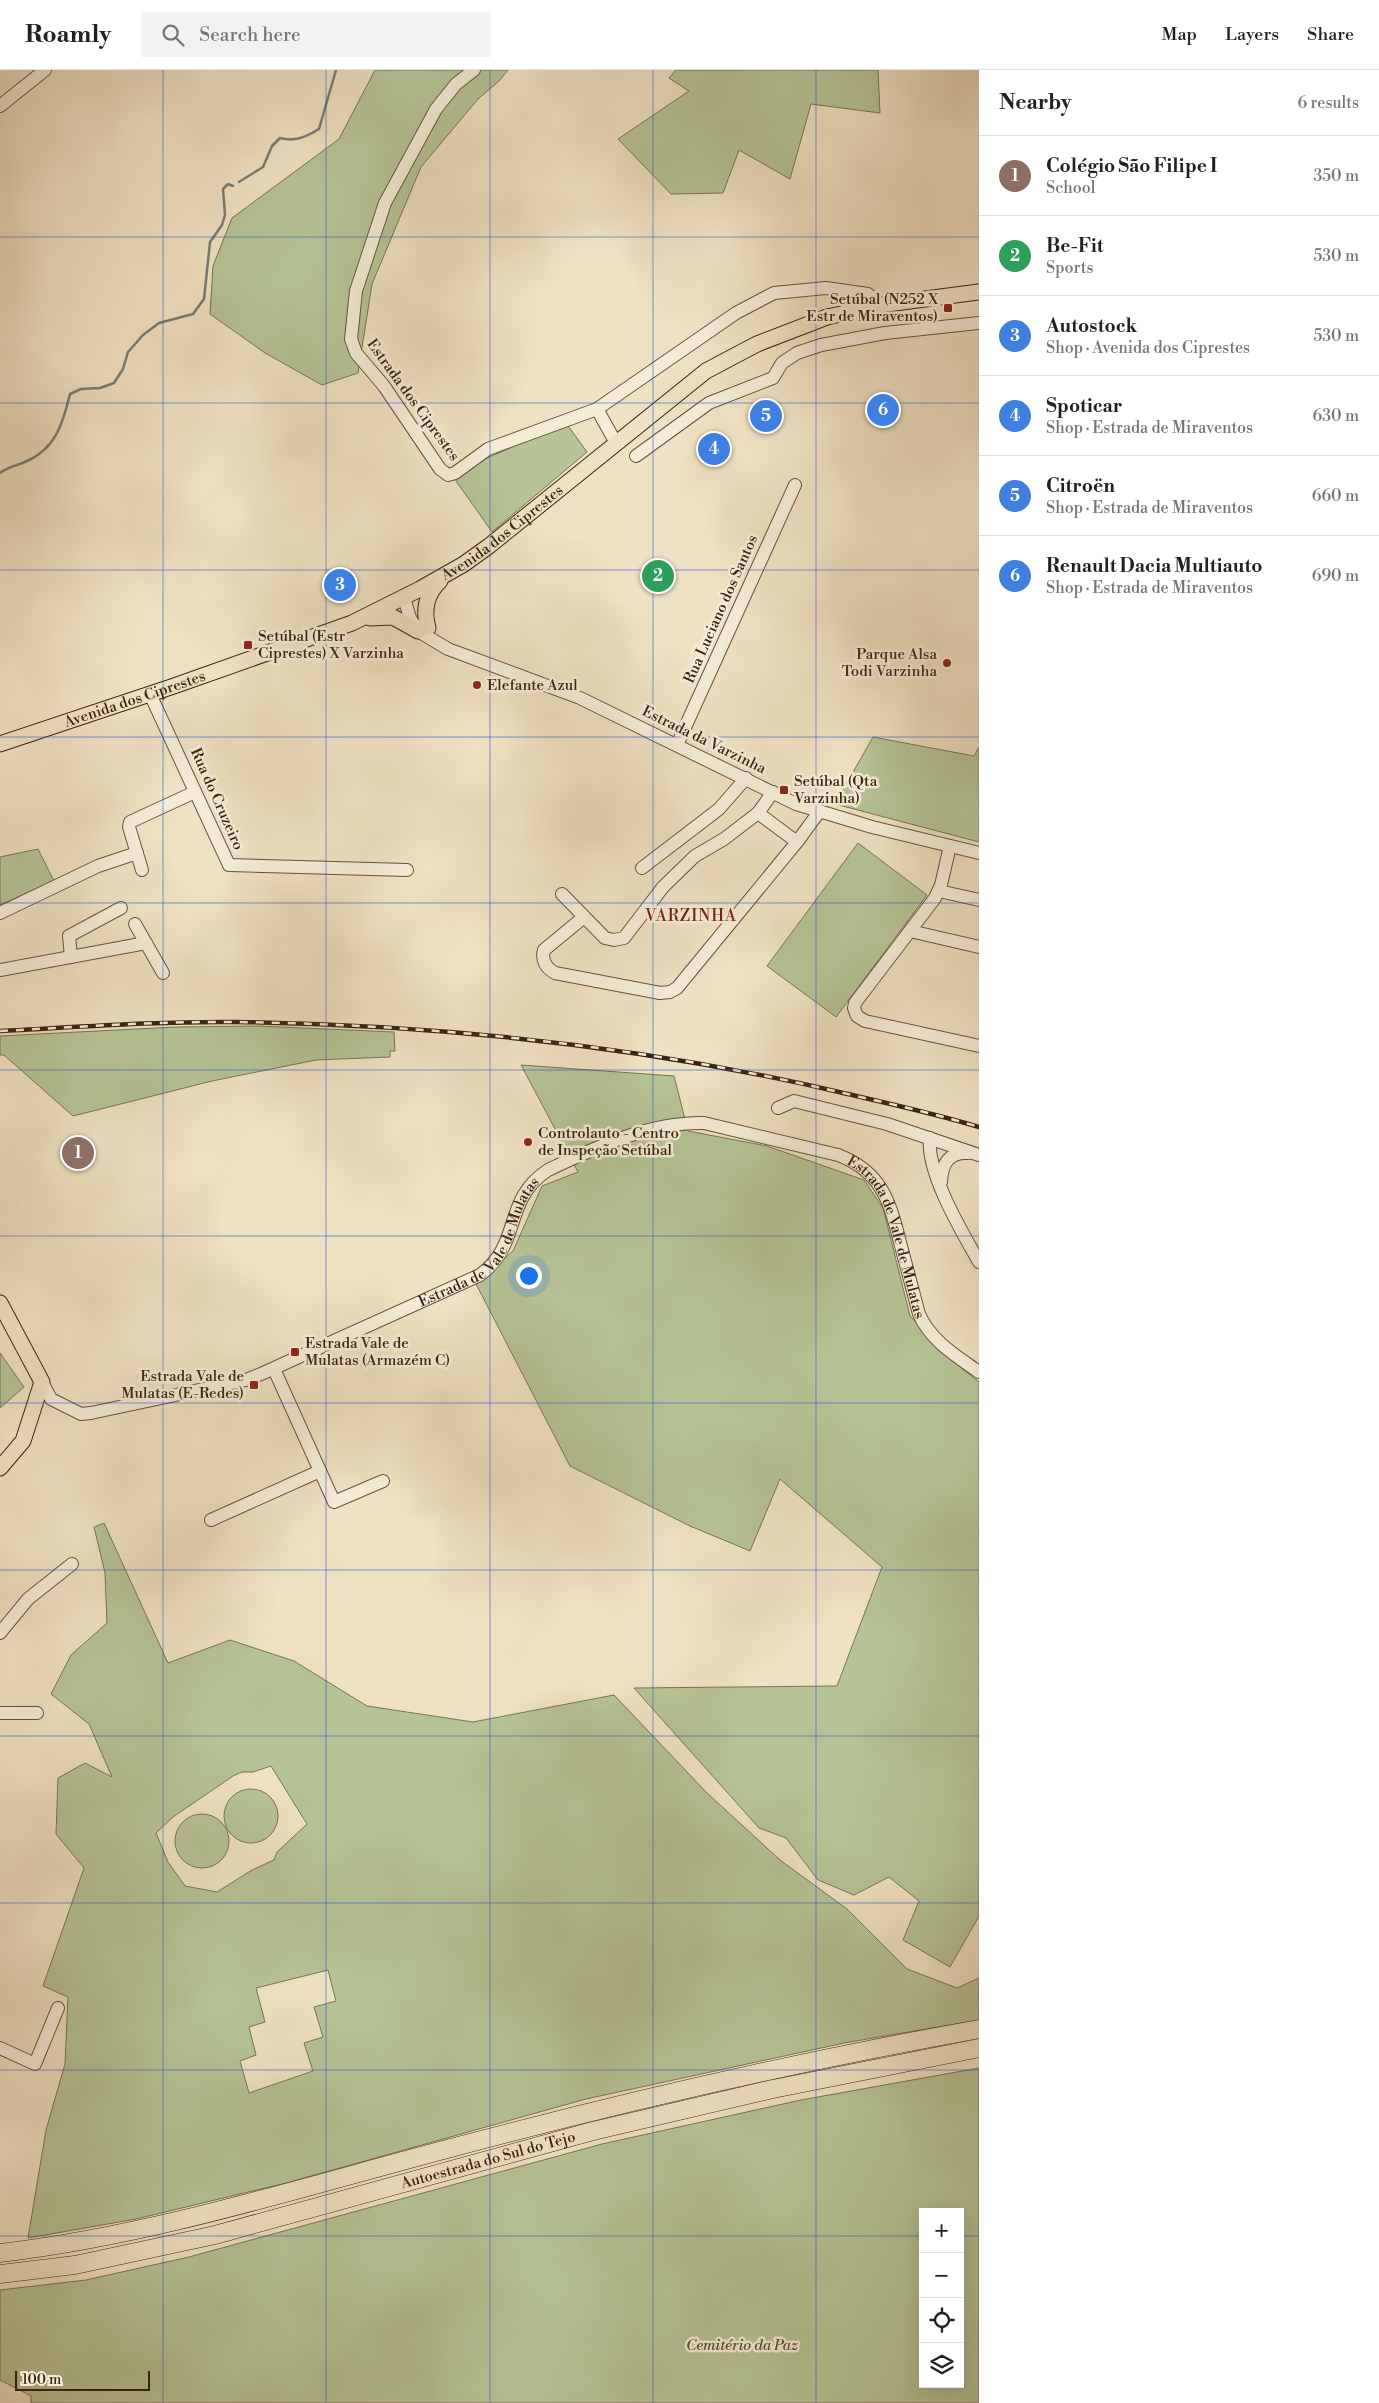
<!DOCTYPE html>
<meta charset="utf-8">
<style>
body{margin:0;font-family:"Libre Bodoni",serif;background:#f2f2f2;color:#202124}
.controls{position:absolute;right:15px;bottom:15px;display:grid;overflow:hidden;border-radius:0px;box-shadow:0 5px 20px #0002}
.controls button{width:45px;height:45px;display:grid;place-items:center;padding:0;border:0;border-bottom:1px solid #e0e0e0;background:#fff;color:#202124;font:25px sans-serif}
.scale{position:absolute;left:15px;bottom:12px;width:135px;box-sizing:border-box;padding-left:5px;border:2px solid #3b2313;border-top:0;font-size:14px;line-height:18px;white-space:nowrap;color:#3b2313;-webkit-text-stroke:4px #f5ecd8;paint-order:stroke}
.you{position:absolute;left:528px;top:1205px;width:18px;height:18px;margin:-12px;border:4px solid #fff;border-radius:50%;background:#1a73e8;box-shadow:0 0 0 8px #1a73e833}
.badge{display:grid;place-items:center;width:32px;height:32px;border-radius:50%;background:#8f2418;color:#fff;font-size:16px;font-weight:700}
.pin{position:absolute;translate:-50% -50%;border:2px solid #fff;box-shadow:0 1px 5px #0006}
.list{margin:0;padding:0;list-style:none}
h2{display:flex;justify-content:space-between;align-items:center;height:65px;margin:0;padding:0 20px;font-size:21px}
h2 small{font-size:16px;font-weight:400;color:#757577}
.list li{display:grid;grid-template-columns:32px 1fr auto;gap:15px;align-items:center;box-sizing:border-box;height:80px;padding:0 20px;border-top:1px solid #e0e0e0}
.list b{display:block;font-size:19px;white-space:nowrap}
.list p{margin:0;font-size:16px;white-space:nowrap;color:#757577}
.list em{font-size:16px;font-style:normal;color:#757577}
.icon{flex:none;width:28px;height:28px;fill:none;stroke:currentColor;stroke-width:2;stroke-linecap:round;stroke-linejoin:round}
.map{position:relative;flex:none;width:979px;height:2333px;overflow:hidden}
header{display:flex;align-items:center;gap:30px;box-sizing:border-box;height:70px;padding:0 25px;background:#fff;border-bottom:1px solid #e0e0e0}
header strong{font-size:24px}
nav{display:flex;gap:28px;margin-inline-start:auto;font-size:18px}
.search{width:350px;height:45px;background:#f2f2f2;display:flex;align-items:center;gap:12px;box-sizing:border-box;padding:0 18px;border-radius:0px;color:#757577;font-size:19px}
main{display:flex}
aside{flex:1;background:#fff}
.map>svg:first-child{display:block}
.green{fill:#b6c396;stroke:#787354;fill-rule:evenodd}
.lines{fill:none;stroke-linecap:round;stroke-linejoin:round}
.stream{stroke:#757f77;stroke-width:2.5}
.minor-casing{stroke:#68523f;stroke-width:14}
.major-casing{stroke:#3b2313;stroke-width:17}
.highway-casing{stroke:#3b2313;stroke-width:19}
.minor{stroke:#f5ecd8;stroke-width:12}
.major{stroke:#efe1c3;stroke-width:15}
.highway{stroke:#efe1c3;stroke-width:18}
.rail-casing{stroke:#3b2313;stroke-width:4.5}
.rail{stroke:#f5ecd8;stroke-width:2.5;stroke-dasharray:8;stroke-linecap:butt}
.grid{fill:none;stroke:#1d4ed8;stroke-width:1;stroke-opacity:0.55}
.poi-dot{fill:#8f2418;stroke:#f5ecd8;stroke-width:2}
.labels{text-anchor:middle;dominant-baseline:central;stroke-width:5;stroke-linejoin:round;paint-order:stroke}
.poi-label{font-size:15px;fill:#3b2313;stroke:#f5ecd8;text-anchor:start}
.street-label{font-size:15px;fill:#3b2313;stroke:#f5ecd8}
.park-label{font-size:15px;font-style:italic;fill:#5a4b34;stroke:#f5ecd8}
.neighbourhood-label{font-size:16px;letter-spacing:1px;fill:#7a1f14;stroke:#f5ecd8}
</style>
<header>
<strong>Roamly</strong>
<div class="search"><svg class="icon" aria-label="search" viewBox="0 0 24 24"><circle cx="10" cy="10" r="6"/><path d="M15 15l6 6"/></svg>Search here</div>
<nav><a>Map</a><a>Layers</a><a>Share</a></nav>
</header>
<main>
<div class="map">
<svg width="979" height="2333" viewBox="0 0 979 2333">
<rect width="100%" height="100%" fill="#efe1c3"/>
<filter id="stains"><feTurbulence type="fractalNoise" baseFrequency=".004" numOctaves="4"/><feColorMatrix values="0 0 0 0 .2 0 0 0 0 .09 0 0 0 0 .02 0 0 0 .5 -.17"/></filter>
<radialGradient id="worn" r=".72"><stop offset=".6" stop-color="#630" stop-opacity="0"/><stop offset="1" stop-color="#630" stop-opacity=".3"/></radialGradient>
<!-- green -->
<g class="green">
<polygon points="375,0 508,0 499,11 478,29 421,97 372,214 358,303 322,315 265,283 210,244 213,196 232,148 339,69"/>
<polygon points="676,0 878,0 880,43 811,34 790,109 739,80 723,123 671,124 618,69 689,21 669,8"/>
<polygon points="566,353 587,382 492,462 454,408 476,393"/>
<polygon points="873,667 974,686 979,677 979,772 835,734"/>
<polygon points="858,773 927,825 836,947 767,896"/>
<polygon points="38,779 54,811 0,835 0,787"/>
<polygon points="259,956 394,962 395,981 390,981 390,987 316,990 212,1011 73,1046 4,985 0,985 0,966 175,957"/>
<polygon points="521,995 674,1006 688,1061 767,1076 864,1110 883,1138 910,1246 960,1297 979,1312 979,1846 950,1897 903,1870 919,1831 889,1807 854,1825 818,1810 786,1768 759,1758 634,1618 837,1616 882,1497 780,1409 750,1481 690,1456 570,1396 476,1214 513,1181 542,1116 578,1102"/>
<polygon points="0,1283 24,1317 0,1338"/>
<path d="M104 1453 168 1593 230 1570 294 1591 367 1636 473 1652 614 1625 706 1722 780 1790 847 1839 907 1899 957 1918 979 1908V1950L844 1973 586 2029 286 2113 136 2149 28 2168 46 2060 65 1994 68 1927 43 1916 84 1798 56 1764 58 1708 85 1693 112 1707 89 1654 51 1624 71 1585 107 1553 105 1503 94 1457ZM271 1696 307 1754 277 1782 274 1790 252 1800 217 1822 185 1816 168 1792 156 1763 173 1747 233 1706 242 1702H253ZM328 1900 336 1931 314 1937 323 1967 304 1973 313 2001 249 2023 240 1991 256 1985 249 1957 265 1952 256 1918Z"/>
<circle cx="251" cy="1746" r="27"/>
<circle cx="202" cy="1771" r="27"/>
<path d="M979 1998V2333H31V2326L0 2310V2220L86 2210 189 2187 602 2074 801 2030ZM923 2142H960V2314H923Z"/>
</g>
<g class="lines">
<!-- stream -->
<g class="stream">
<path d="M239 112 263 97 272 76 280 68C295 72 306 67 319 59L336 0"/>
<path d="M0 403C8 397 16 396 25 392 56 379 63 353 70 324L81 319 100 318 114 313 123 299 128 282 143 265 159 253 193 244 204 229 210 172 222 155 225 145 223 119 228 114 233 116"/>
</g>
<!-- minor casing -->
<g class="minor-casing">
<g id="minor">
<polyline points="474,0 456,14 436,39 385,133 356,221 351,269 356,283 384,316 440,399 448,405 455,403 488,379 597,339 736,243 774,223 826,218 868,224 881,235"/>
<polyline points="0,36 45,0"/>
<polyline points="597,339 616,373"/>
<polyline points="636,386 709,333 773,308 782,293 797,283 821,275 885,263 979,253"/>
<polyline points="404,528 410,548 418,561 448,579 580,628 796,734 872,757 979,783"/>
<polyline points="150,624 229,795 407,800"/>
<polyline points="677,675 795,415"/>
<polyline points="773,722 758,743 797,772 819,742"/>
<polyline points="950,776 941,815 935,828 855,933 854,938 857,946 865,951 979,976"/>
<polyline points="642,798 719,739 746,708"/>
<polyline points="142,800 129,757 130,752 195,722"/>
<polyline points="939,821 979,830"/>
<polyline points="562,824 605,868 614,870 624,868 663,817 695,786 724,769 758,743"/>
<polyline points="0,843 98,796 137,783"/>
<path d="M584 847 544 880C541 890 546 898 555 903L660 923 670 922 677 918 797 772"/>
<polyline points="135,854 163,903"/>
<polyline points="910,861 979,877"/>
<polyline points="71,887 69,866 121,838"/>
<polyline points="0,900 146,873"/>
<polyline points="778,1038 794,1031 887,1054 979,1085"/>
<path d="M930 1068C926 1102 962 1162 979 1192"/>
<path d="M941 1112C942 1094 948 1082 968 1083"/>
<polyline points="274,1299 334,1432 383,1411"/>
<path id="s1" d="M42 1312 51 1329 81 1344 91 1343 246 1310 261 1304 480 1205C523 1173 502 1130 548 1100 597 1077 649 1052 704 1053L838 1085C883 1102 890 1133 901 1176 907 1198 913 1221 919 1244 931 1271 955 1285 979 1302"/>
<polyline points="211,1450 320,1401"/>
<polyline points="0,1563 28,1529 72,1494"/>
<polyline points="0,1643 37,1643"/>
<polyline points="0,1978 35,1994 58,1938"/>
</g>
</g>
<!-- major casing -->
<g class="major-casing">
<g id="major">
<polyline points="370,548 393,547 418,561"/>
<path d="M428 558C423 540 426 524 440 511"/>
<path id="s2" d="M0 674 171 617 352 553 420 519 464 494 489 476 706 301 757 274 827 247 887 234 979 222"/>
<polyline points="0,1233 42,1312 23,1371 0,1398"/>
</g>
</g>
<!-- highway casing -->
<g class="highway-casing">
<g id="highway">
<path d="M0 2183C153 2165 299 2118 447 2079 623 2032 800 1991 979 1959"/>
<path id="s3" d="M0 2204 75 2195 215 2165 593 2061 773 2019 979 1978"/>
</g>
</g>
<!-- minor -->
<use href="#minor" class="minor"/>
<!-- major -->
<use href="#major" class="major"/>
<!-- highway -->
<use href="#highway" class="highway"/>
<!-- rail casing -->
<g class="rail-casing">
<path id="rail" d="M0 961C79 957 159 951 238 952 441 955 642 976 839 1022 886 1033 933 1043 979 1057"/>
</g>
<!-- rail -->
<use href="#rail" class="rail"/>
</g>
<!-- grid -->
<path class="grid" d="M163 0V2333M326 0V2333M490 0V2333M653 0V2333M816 0V2333M0 167H979M0 333H979M0 500H979M0 667H979M0 833H979M0 1000H979M0 1166H979M0 1333H979M0 1500H979M0 1666H979M0 1833H979M0 2000H979M0 2166H923M960 2166H979"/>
<!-- markers -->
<g class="poi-dot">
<rect x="943" y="233" width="10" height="10" rx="2.5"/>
<rect x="243" y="570" width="10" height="10" rx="2.5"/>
<circle cx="947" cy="593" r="5"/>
<circle cx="477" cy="615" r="5"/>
<rect x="779" y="715" width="10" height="10" rx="2.5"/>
<circle cx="528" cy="1072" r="5"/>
<rect x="290" y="1277" width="10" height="10" rx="2.5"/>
<rect x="249" y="1310" width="10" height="10" rx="2.5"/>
</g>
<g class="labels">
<!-- poi labels -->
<g class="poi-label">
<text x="938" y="229" text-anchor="end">Setúbal (N252 X<tspan x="938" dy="17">Estr de Miraventos)</tspan></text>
<text x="258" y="566">Setúbal (Estr<tspan x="258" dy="17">Ciprestes) X Varzinha</tspan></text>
<text x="937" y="584" text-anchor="end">Parque Alsa<tspan x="937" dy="17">Todi Varzinha</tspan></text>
<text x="487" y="615">Elefante Azul</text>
<text x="794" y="711">Setúbal (Qta<tspan x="794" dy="17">Varzinha)</tspan></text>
<text x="538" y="1063">Controlauto - Centro<tspan x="538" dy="17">de Inspeção Setúbal</tspan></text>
<text x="305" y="1273">Estrada Vale de<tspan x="305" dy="17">Mulatas (Armazém C)</tspan></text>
<text x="244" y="1306" text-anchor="end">Estrada Vale de<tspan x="244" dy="17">Mulatas (E-Redes)</tspan></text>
</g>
<!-- street labels -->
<g class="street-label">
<text transform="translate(413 330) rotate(54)">Estrada dos Ciprestes</text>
<text stroke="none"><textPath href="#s2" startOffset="548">Avenida dos Ciprestes</textPath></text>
<text transform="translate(721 539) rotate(-66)">Rua Luciano dos Santos</text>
<text stroke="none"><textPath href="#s2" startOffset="142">Avenida dos Ciprestes</textPath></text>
<text transform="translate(704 670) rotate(26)">Estrada da Varzinha</text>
<text transform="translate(217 729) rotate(66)">Rua do Cruzeiro</text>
<text stroke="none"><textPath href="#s1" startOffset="501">Estrada de Vale de Mulatas</textPath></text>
<text stroke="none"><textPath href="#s1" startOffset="1009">Estrada de Vale de Mulatas</textPath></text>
<text stroke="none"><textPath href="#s3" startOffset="502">Autoestrada do Sul do Tejo</textPath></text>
</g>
<!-- park labels -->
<g class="park-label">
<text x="742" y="2275">Cemitério da Paz</text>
</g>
<!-- neighbourhood labels -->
<g class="neighbourhood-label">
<text x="691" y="846">VARZINHA</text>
</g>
</g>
<rect width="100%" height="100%" filter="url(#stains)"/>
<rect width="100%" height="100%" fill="url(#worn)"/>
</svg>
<div class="controls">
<button>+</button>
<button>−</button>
<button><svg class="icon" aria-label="locate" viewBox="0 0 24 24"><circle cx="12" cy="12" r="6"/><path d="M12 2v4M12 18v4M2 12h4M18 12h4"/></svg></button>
<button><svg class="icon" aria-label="layers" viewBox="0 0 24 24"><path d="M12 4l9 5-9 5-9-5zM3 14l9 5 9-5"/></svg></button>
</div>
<div class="scale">100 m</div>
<div class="you"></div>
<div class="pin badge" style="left:78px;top:1083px;background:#8d6e63">1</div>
<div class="pin badge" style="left:658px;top:506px;background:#2e9e5b">2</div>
<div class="pin badge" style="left:340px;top:515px;background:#3f7fe0">3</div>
<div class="pin badge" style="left:714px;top:379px;background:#3f7fe0">4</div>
<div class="pin badge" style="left:766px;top:346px;background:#3f7fe0">5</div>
<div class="pin badge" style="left:883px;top:340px;background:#3f7fe0">6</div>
</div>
<aside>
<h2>Nearby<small>6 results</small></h2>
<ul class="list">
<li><span class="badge" style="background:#8d6e63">1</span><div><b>Colégio São Filipe I</b><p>School</p></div><em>350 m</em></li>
<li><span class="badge" style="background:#2e9e5b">2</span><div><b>Be-Fit</b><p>Sports</p></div><em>530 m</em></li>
<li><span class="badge" style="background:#3f7fe0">3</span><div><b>Autostock</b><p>Shop · Avenida dos Ciprestes</p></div><em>530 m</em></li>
<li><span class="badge" style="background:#3f7fe0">4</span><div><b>Spoticar</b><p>Shop · Estrada de Miraventos</p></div><em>630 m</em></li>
<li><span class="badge" style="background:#3f7fe0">5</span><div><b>Citroën</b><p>Shop · Estrada de Miraventos</p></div><em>660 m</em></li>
<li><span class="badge" style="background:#3f7fe0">6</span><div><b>Renault Dacia Multiauto</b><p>Shop · Estrada de Miraventos</p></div><em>690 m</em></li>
</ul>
</aside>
</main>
